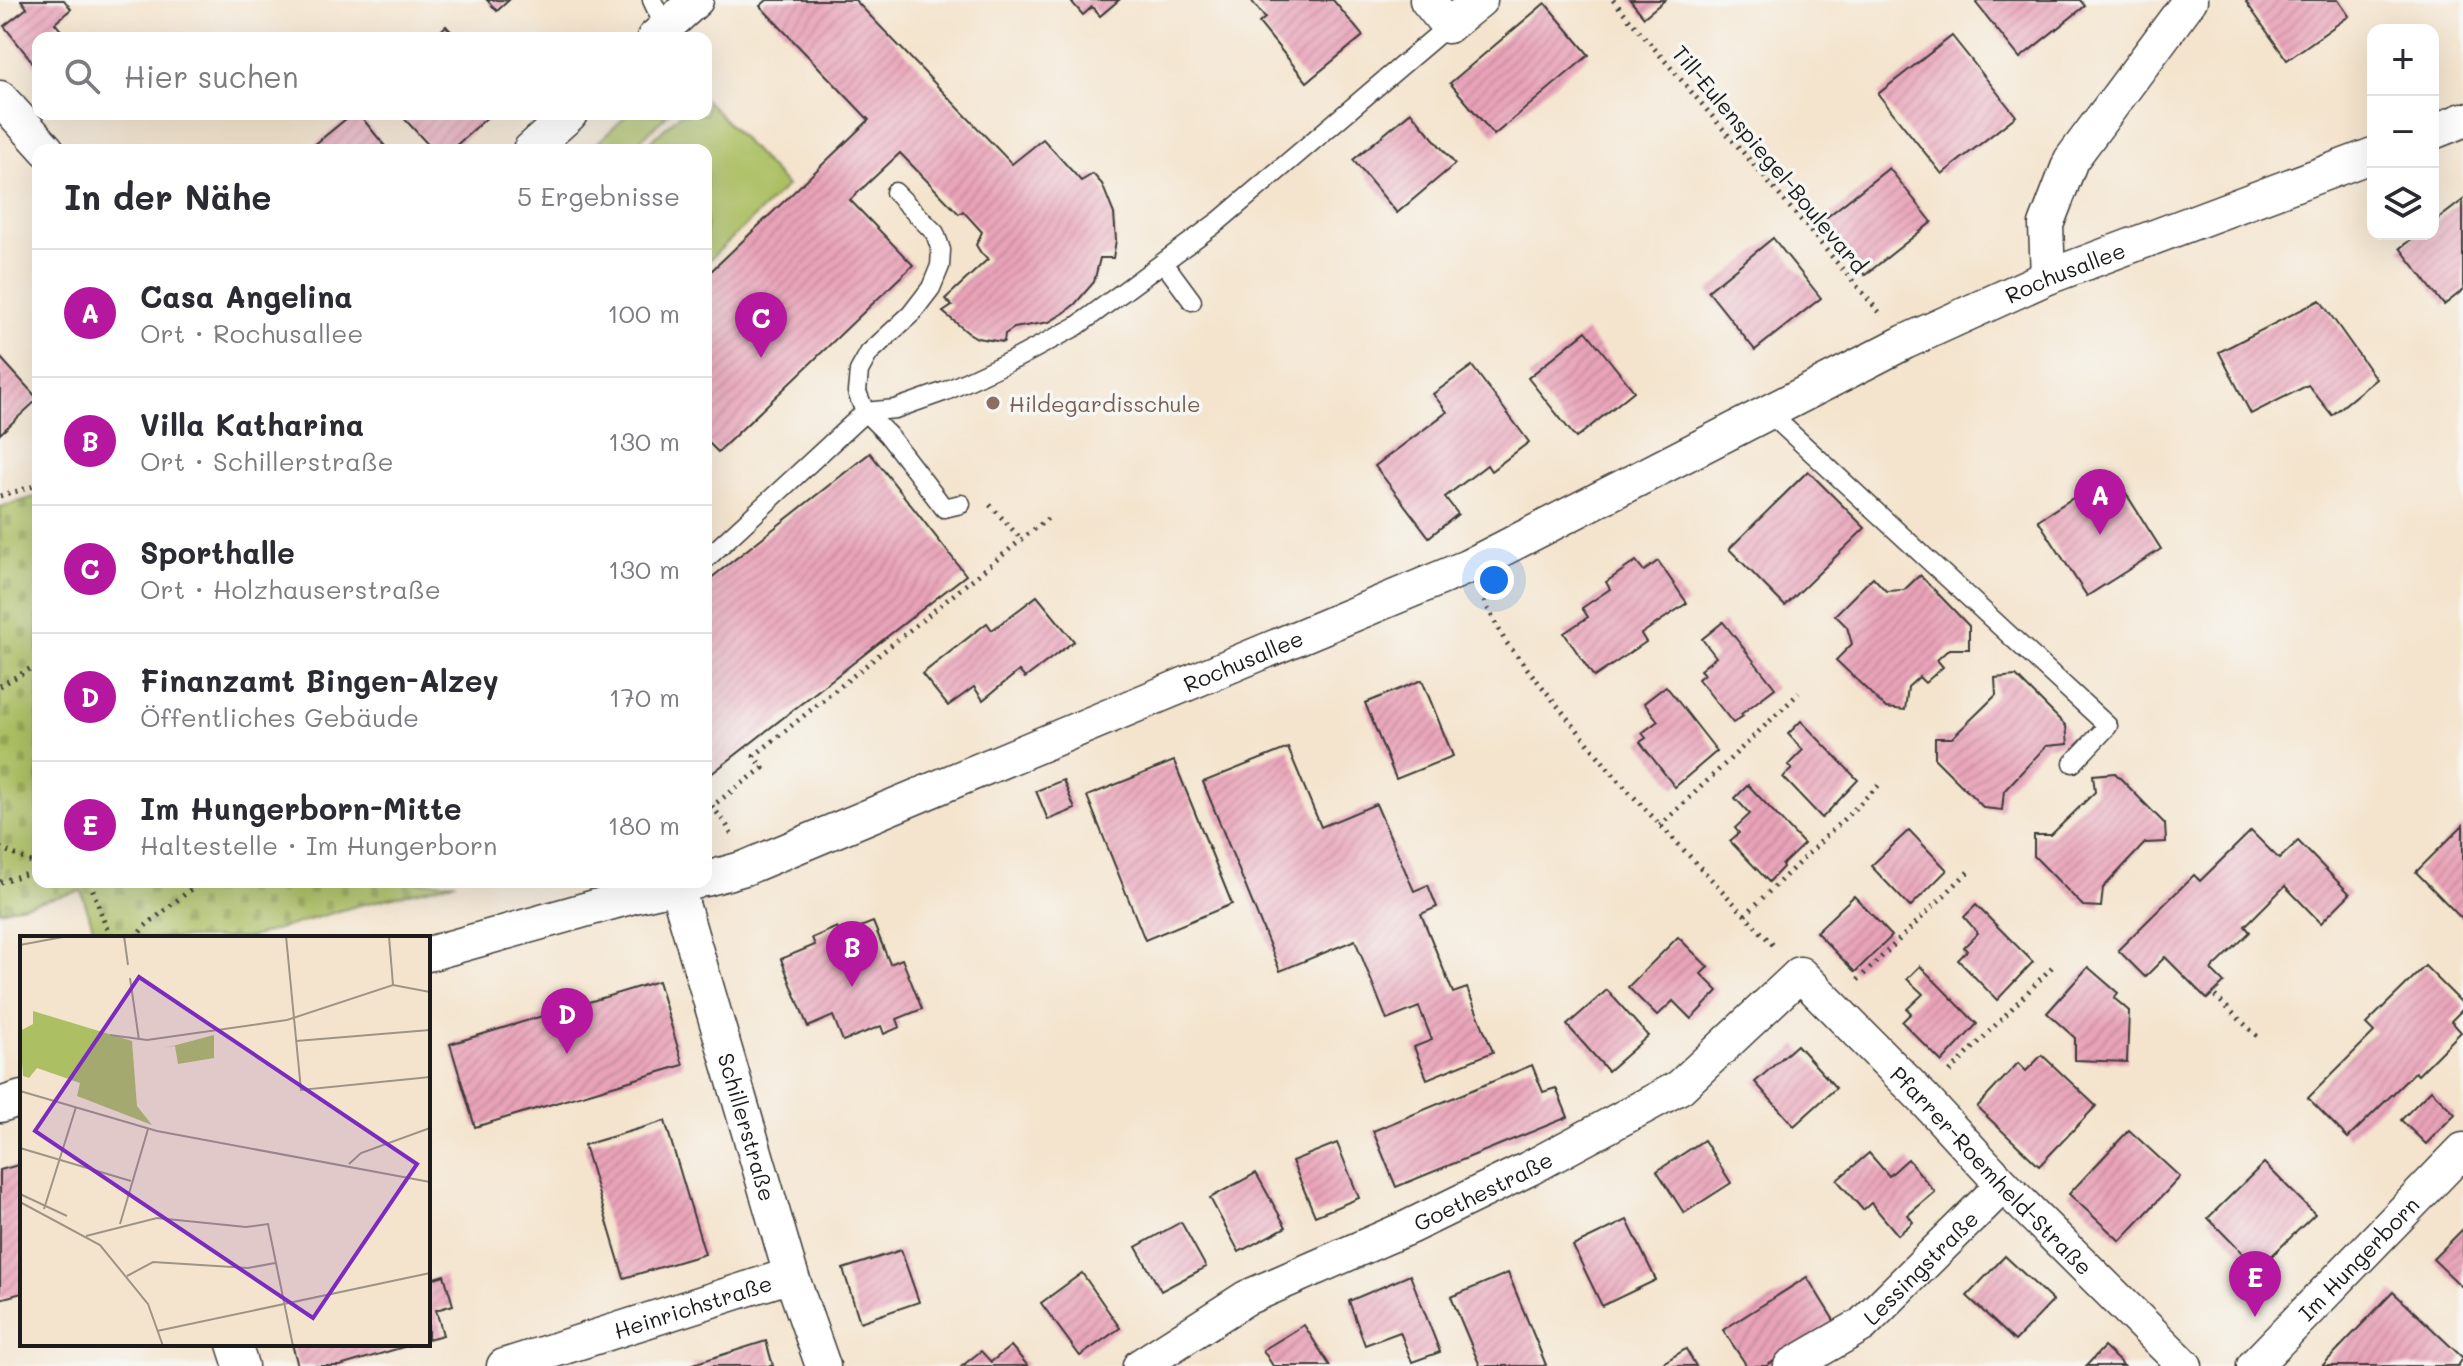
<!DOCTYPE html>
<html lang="de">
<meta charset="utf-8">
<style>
body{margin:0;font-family:Mali,sans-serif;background:#f2f2f3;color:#2b2b33}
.controls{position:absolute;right:24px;top:24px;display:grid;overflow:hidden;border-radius:16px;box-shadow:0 8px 32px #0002}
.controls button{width:72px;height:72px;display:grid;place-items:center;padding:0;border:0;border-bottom:2px solid #e1e1e2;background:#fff;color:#2b2b33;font:40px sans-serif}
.you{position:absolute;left:1494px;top:580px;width:28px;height:28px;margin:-20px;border:6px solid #fff;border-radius:50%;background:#1a73e8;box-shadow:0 0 0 12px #1a73e833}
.badge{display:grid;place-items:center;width:52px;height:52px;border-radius:50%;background:#b5179e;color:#fff;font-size:26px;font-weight:700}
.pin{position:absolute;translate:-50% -66px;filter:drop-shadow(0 2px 4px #0008)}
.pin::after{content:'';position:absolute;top:42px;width:28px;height:24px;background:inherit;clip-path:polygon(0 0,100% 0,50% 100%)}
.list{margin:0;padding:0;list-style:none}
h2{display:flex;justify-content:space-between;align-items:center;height:104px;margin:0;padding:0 32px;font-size:34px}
h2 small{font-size:26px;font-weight:400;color:#7c7c81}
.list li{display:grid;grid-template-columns:52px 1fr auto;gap:24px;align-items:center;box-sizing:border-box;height:128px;padding:0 32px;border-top:2px solid #e1e1e2}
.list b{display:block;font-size:30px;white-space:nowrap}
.list p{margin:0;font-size:26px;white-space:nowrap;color:#7c7c81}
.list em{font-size:26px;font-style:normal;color:#7c7c81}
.icon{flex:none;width:44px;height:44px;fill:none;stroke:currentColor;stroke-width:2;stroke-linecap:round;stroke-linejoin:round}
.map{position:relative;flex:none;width:2463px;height:1366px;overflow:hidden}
.search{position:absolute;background:#fff;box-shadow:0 8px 32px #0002;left:32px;top:32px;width:680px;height:88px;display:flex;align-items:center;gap:20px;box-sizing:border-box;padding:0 28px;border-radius:16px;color:#7c7c81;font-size:30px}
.panel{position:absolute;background:#fff;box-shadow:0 8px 32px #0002;left:32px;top:144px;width:680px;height:744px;border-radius:16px}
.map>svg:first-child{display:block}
.cemetery{fill:url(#cemetery-stones);stroke:#646e40;stroke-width:2}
.park{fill:#acbf63;stroke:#646e40;stroke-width:2}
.building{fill:url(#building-hatch)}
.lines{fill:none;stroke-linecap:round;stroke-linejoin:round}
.lane-casing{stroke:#3c3a37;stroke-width:21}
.street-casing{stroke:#3c3a37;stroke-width:37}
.path{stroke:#3c3a37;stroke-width:5;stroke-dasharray:2 6;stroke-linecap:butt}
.lane{stroke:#fff;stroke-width:18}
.street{stroke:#fff;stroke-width:34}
.education-dot{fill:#8d6e63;stroke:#f6f6f2;stroke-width:3}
.labels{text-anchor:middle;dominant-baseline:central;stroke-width:7;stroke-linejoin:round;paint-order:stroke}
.street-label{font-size:22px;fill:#1c1c1c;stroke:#f6f6f2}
.education-label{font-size:22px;fill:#785e54;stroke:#f6f6f2;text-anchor:start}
.inset-road{fill:none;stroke:#9e9486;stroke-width:2}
.view{fill:#7b2cbf;fill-opacity:0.15;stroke:#7b2cbf;stroke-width:4}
.inset-edge{fill:none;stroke:#1c1c1c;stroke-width:4}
</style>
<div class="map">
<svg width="2463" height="1366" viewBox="0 0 2463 1366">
<defs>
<pattern id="cemetery-stones" width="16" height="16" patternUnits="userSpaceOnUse" patternTransform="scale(2)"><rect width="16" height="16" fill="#acbf63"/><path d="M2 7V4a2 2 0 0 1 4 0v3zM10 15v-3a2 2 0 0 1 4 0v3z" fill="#93a455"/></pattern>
<pattern id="building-hatch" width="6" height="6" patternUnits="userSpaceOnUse" patternTransform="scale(2)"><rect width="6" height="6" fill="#e9a3b8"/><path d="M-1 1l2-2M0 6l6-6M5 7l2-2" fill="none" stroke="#c78c9e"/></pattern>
</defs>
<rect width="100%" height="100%" fill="#f6f6f2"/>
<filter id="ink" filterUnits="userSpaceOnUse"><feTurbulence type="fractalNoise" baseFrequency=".0125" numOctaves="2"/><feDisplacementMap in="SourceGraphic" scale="16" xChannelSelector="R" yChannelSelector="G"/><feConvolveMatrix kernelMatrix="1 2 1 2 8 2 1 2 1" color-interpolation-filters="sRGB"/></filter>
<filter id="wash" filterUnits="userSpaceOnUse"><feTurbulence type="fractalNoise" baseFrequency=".006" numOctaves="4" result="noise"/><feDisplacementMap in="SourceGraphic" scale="32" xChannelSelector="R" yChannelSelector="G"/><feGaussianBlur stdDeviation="1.8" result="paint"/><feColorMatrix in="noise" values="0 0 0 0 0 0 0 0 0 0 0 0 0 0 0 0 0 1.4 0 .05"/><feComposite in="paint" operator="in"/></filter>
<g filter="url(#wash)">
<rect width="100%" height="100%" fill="#f4e4cd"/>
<!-- cemetery -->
<polygon class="cemetery" points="38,496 38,882 456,882 356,906 248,938 97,938 81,891 0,911 0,507"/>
<!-- park -->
<g class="park">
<polygon points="706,100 787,186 706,263 706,150 642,150 680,114 706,114"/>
<polygon points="628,114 668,114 630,150 590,150"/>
</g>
<g id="blocks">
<!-- building -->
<g class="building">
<polygon points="21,0 64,0 71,9 55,23 67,38 38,38 38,69 4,26 27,8"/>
<polygon points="487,0 509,0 497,11"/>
<polygon points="767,0 855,0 1012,164 1043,139 1081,181 1093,174 1102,184 1114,214 1116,240 1113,258 1100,258 1094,282 1075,304 1064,313 1049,322 1014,328 1005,334 1004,342 977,338 967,332 943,312 952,306 945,299 988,259 981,253 976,245 982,232 963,211 959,214 900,153 850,200 913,265 718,452 706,440 706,276 869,120 760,6"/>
<polygon points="1070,0 1119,0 1100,16 1092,7 1083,15"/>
<polygon points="1251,0 1333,0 1363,36 1307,82 1259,23 1265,18"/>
<polygon points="1630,0 1665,0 1644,17"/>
<polygon points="1979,0 2080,0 2085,6 2020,58 1976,3"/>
<polygon points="2249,0 2338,0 2349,16 2287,60 2246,2"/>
<polygon points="1545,3 1589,55 1494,135 1450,83"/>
<polygon points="446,26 457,38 433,38"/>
<polygon points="1952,36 2016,116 1942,174 1878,94"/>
<polygon points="1411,112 1455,164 1397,213 1353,160"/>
<polygon points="352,114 359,114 388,150 308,150"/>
<polygon points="400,114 491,114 451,150 433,150"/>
<polygon points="1889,168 1932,222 1865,275 1822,221"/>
<polygon points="2463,200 2463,290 2444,305 2400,248 2418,234 2433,234 2433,223"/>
<polygon points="1773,238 1821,298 1755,350 1708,291"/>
<polygon points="2320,300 2376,379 2332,415 2308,385 2251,414 2219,352"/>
<polygon points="1586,331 1634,391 1576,438 1528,378"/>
<polygon points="0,357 38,399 0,434"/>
<polygon points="1472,366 1529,442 1491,471 1487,465 1445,497 1458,514 1429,537 1375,466 1447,412 1433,394"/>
<polygon points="870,453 966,575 706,778 706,582"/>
<polygon points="1808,471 1865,528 1785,606 1729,549"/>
<polygon points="2113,473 2161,549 2087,596 2038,520"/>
<polygon points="1636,561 1644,571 1658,561 1687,603 1641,634 1646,642 1594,677 1564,633 1588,617 1582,608 1610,589 1606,582"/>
<polygon points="1920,575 1969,626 1969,649 1949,649 1937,660 1943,667 1925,683 1919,677 1908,687 1905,710 1886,708 1836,660 1852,644 1847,627 1835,615 1873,577 1886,591 1904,590"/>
<polygon points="1037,596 1074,641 1025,678 1019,671 983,700 974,687 948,706 922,674 987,623 992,630"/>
<polygon points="1723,622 1775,688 1741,714 1743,716 1733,723 1698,679 1704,674 1700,670 1716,657 1702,639"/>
<polygon points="2016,676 2066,726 2068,744 2046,746 2004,791 2002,810 1984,808 1935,759 1935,738 1952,738 1996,695 1995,678"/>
<polygon points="1422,680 1453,756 1396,779 1365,703"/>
<polygon points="1666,686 1717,751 1675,787 1640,742 1646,738 1642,733 1658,721 1644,703"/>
<polygon points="1801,721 1858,780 1822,818 1783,777 1792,769 1788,765 1803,750 1788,734"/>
<polygon points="1288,748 1321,827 1376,804 1414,891 1428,885 1437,907 1421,914 1453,993 1467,988 1493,1052 1427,1079 1414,1047 1432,1040 1419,1007 1387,1020 1355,940 1280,971 1203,782"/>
<polygon points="1174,761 1232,904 1145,940 1087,796"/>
<polygon points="2115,773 2165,824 2166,842 2145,843 2103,888 2101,907 2083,906 2034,856 2034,835 2051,835 2095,792 2093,775"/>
<polygon points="1063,780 1075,809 1048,820 1036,791"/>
<polygon points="1748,785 1804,844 1782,865 1783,867 1769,882 1730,841 1739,833 1735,828 1750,814 1735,798"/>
<polygon points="2463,825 2463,920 2416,872"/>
<polygon points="1909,830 1947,870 1910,907 1871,866"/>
<polygon points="2251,831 2279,859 2298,841 2350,894 2321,923 2285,886 2245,926 2250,932 2211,970 2224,983 2207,999 2165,957 2145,977 2118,950 2194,875 2200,881"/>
<polygon points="1854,896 1892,936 1855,972 1816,932"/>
<polygon points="1976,905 2033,962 1997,1000 1958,960 1967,951 1964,947 1978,933 1964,917"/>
<polygon points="873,922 890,964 902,959 922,1009 897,1019 900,1027 884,1034 881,1026 843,1041 833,1016 808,1027 781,959 815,945 812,938 837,927 840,935"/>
<polygon points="1678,937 1708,967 1701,974 1718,991 1691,1019 1673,1001 1657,1016 1628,987"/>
<polygon points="1920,966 1977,1024 1942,1062 1902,1022 1911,1013 1907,1009 1923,994 1907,979"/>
<polygon points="2425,966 2463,1004 2463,1009 2451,1021 2461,1032 2418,1075 2415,1072 2348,1138 2308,1098 2374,1032 2366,1024"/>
<polygon points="2088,967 2118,993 2114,998 2129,1011 2127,1062 2075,1060 2075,1038 2047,1013"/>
<polygon points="658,981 683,1065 475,1127 450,1044"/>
<polygon points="1607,990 1648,1036 1608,1071 1567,1025"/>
<polygon points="1797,1045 1836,1088 1794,1126 1755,1082"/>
<polygon points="2042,1055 2096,1106 2039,1166 1977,1107 2018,1063 2026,1071"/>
<polygon points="1532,1065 1543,1092 1556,1088 1568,1117 1396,1187 1373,1131"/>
<polygon points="2431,1090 2455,1114 2426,1144 2401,1120"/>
<polygon points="665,1121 705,1254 624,1278 584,1145"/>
<polygon points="2129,1130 2180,1177 2120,1241 2069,1194"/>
<polygon points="1704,1140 1731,1183 1684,1213 1657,1171"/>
<polygon points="1337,1143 1359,1198 1315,1216 1292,1161"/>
<polygon points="1869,1153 1889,1176 1908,1159 1935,1192 1908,1215 1913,1222 1898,1235 1871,1203 1863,1210 1837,1180"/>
<polygon points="2264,1163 2315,1214 2258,1269 2208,1218"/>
<polygon points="22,1164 22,1293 0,1299 0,1170"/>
<polygon points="1256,1173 1286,1227 1239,1252 1210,1198"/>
<polygon points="1627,1220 1656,1280 1602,1306 1573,1246"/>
<polygon points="1181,1222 1206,1267 1161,1291 1136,1247"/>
<polygon points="2463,1229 2463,1288 2433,1259"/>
<polygon points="901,1250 919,1302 860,1322 843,1269"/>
<polygon points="2005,1256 2053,1301 2015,1341 1967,1296"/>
<polygon points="1082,1273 1120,1328 1080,1356 1041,1303"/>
<polygon points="1508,1273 1546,1365 1543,1366 1480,1366 1451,1297"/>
<polygon points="444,1275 453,1305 436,1310 443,1335 428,1339 428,1280"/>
<polygon points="1410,1275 1440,1352 1412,1362 1400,1332 1365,1345 1349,1301"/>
<polygon points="1807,1277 1835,1322 1766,1366 1747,1366 1723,1330"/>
<polygon points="2393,1292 2463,1358 2458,1366 2322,1366"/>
<polygon points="1304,1325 1330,1366 1273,1366 1263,1350"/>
<polygon points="766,1341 773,1366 690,1366 690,1365"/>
<polygon points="292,1344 410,1344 410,1345 340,1366 298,1366"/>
<polygon points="1011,1346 1028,1366 962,1366 981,1351 991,1362"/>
<polygon points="2104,1347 2124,1366 2086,1366"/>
<polygon points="1686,1349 1696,1366 1658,1366"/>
</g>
</g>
</g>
<g filter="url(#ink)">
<use href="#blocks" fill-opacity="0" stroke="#3c3a37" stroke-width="2"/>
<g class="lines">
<!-- lane casing -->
<g class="lane-casing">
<g id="lane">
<polyline points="652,0 665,28"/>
<polyline points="895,192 935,233 941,250 940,266 931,288 911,314 869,353 859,371 857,392 865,412 888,435 944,508 961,504"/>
<polyline points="1164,263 1192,301"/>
<polyline points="1768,412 2108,726 2073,763"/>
<polyline points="706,559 865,412 895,409 946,391 1017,358 1077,326 1219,221 1448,26"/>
</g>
</g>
<!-- street casing -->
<g class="street-casing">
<g id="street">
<polyline points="1427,0 1448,26 1480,0"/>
<polyline points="654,38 696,0"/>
<polyline points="0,98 47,150"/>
<polyline points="2433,132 2463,120"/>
<polyline points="530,150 570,114"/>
<polyline points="2048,277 2046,225 2071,160 2190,0"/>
<path id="s1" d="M706 879 745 868 1467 567 1905 342 2048 277 2373 155"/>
<path id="s2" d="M677 887 791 1275 823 1366"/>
<polyline points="428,954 634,896 695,882"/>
<polyline points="0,1105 22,1098"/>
<polyline points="234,1344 241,1366"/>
<path id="s3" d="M504 1366 791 1275"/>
<path id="s4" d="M1140 1366 1246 1298 1409 1227 1530 1168 1680 1087 1800 974 1924 1099 2003 1185 2185 1366"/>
<path id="s5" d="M1791 1366 1862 1325 2003 1185"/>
<path id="s6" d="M2254 1366 2463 1150"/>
</g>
</g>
<!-- path -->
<g class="path">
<polyline points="1613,0 1880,313"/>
<polyline points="0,496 38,485"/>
<polyline points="990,505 1022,540"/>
<polyline points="1484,601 1505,641 1617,779 1775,947"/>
<polyline points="0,686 38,664"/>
<polyline points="1660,826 1799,693"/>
<polyline points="731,834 727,826 712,806 763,768 754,756 1052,515"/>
<polyline points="0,848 38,865"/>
<polyline points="0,882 38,870"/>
<polyline points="90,882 106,927 114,938"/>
<polyline points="1745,915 1879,785"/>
<polyline points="135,938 144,927 200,882"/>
<polyline points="1858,980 1969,871"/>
<polyline points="2215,996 2259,1038"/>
<polyline points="1950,1072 2054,965"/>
</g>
<!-- lane -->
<use href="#lane" class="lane"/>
<!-- street -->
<use href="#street" class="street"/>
</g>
</g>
<!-- markers -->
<circle class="education-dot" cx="993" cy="403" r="8"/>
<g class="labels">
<!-- street labels -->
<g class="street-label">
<text transform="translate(1770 159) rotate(50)">Till-Eulenspiegel-Boulevard</text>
<text stroke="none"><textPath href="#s1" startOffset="1490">Rochusallee</textPath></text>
<text stroke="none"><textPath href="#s1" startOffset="580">Rochusallee</textPath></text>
<text stroke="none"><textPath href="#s2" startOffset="250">Schillerstraße</textPath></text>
<text stroke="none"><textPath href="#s4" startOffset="1048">Pfarrer-Roemheld-Straße</textPath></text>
<text stroke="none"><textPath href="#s4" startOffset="386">Goethestraße</textPath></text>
<text stroke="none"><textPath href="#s6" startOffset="150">Im Hungerborn</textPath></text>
<text stroke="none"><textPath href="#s5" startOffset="164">Lessingstraße</textPath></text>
<text stroke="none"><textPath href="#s3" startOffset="198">Heinrichstraße</textPath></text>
</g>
<!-- education labels -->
<g class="education-label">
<text x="1009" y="403">Hildegardisschule</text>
</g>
</g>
<!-- overview -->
<g transform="translate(20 936)">
<rect width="410" height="410" fill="#f4e4cd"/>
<path d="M13 75 112 105 117 170 132 189 57 160 60 147 17 132 9 142 3 140 0 95 13 88Z" fill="#acbf63"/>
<path d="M194 99V122L158 128 155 110 145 112Z" fill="#acbf63"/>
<path class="inset-road" d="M104 0 108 29M266 0 281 154 410 141M369 0 373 49M0 9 48 0M110 42 119 104M90 99 127 104 267 84 373 49 410 56M276 105 410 94M0 155 137 195 410 246M0 212 111 245M329 228 341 217 410 192M0 258 47 280M0 266 80 309 128 368 143 410M24 273 56 171M100 288 128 193M66 300 137 282 226 291 248 288 273 410M107 340 133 326 228 332 255 327M137 395 410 337"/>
<path class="view" d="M119 41 397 228 293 382 15 195Z"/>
<rect width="410" height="410" class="inset-edge"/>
</g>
</svg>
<div class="controls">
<button>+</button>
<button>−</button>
<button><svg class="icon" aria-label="layers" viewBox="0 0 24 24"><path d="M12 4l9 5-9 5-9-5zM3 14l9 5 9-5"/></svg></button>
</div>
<div class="you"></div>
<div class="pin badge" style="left:2100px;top:535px">A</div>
<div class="pin badge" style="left:852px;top:987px">B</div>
<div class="pin badge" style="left:761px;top:358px">C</div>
<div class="pin badge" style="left:567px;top:1054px">D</div>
<div class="pin badge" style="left:2255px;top:1317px">E</div>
<div class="search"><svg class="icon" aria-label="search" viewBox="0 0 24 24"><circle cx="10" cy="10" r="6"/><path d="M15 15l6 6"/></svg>Hier suchen</div>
<section class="panel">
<h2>In der Nähe<small>5 Ergebnisse</small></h2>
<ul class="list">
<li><span class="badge">A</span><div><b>Casa Angelina</b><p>Ort · Rochusallee</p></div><em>100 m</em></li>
<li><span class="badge">B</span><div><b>Villa Katharina</b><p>Ort · Schillerstraße</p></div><em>130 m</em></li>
<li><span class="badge">C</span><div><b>Sporthalle</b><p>Ort · Holzhauserstraße</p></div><em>130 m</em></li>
<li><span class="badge">D</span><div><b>Finanzamt Bingen-Alzey</b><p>Öffentliches Gebäude</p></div><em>170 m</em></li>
<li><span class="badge">E</span><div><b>Im Hungerborn-Mitte</b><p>Haltestelle · Im Hungerborn</p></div><em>180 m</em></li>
</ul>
</section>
</div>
